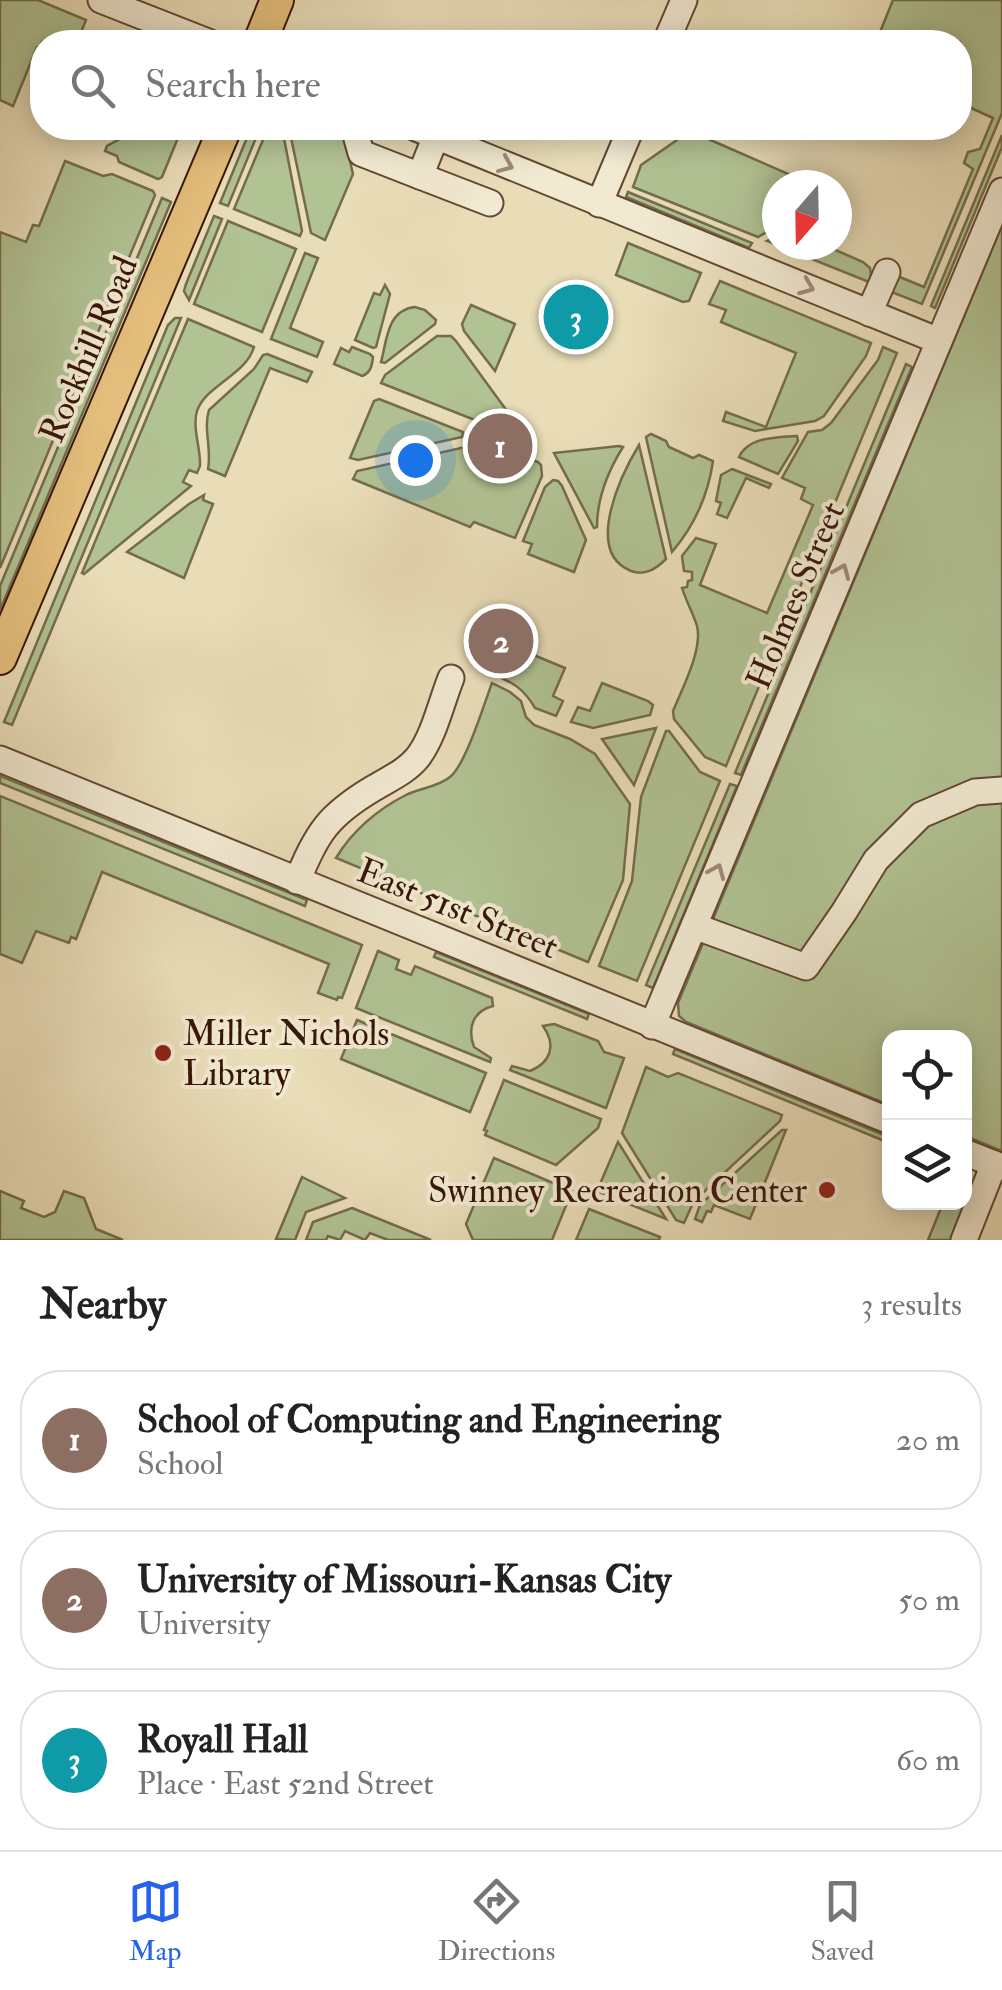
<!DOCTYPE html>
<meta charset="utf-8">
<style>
:root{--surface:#fff;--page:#f6f6f6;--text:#222;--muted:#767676;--line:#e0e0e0;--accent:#2563eb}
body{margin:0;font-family:"IM FELL Double Pica",serif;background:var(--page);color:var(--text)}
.controls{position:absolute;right:30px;bottom:30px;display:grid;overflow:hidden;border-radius:20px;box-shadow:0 5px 25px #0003}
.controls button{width:90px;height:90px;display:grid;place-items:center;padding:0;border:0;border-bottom:2px solid var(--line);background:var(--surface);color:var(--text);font:50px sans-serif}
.compass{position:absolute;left:762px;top:170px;width:90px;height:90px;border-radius:50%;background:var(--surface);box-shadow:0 5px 25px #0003;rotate:200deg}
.you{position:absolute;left:415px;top:460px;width:35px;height:35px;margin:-25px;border:8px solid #fff;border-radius:50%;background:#1a73e8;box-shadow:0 0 0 15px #1a73e833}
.badge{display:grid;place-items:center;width:65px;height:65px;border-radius:50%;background:var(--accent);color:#fff;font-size:32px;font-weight:700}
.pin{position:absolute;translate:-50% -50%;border:5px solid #fff;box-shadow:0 2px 10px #0006}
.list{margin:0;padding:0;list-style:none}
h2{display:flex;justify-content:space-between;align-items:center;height:130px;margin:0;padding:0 40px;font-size:42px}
h2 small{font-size:32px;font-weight:400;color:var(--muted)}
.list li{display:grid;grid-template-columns:65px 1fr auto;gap:30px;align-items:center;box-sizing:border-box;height:140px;margin:0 20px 20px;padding:0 20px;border:2px solid var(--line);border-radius:40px}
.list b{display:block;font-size:38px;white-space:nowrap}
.list p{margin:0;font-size:32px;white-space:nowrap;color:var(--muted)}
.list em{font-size:32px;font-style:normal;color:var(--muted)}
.icon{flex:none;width:55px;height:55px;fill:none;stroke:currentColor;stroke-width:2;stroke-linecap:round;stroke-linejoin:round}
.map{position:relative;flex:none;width:1002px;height:1240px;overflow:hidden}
.search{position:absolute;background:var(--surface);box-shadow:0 5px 25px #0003;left:30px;right:30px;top:30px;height:110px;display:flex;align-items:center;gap:25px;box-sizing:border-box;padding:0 35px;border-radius:40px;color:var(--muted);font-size:38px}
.sheet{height:610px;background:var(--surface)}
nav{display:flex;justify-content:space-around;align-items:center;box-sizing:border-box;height:140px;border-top:2px solid var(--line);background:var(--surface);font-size:28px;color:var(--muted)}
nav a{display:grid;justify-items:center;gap:5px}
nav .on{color:var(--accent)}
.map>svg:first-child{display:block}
</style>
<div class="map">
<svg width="1002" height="1240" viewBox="0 0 1002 1240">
<rect width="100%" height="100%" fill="#e9ddb8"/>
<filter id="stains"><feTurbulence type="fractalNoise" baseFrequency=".002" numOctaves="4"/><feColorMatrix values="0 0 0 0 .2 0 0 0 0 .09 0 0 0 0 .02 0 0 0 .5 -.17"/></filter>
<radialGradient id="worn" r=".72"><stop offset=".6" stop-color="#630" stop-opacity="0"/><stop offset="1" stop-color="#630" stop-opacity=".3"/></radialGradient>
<g fill="#b1c293" stroke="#746c4d" stroke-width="2.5">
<polygon points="0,0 38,0 86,20 77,42 42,42 42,49 37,47 13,106 0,100"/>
<polygon points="893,0 1002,0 1002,113 922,304 889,291 895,275 924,287 973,169 964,163 968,152 980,149 993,118 960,103 960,42 876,42"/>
<polygon points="140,128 182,128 162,177 158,179 119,162 117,156 105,151 107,146"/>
<polygon points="251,128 260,128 228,206 220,203"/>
<polygon points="268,128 282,128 302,231 300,236 234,209"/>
<polygon points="289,128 342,128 353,174 325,240 311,233"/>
<polygon points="690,131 802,180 801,185 777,185 777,226 758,237 633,187 641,165"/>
<polygon points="1002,135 1002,147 935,308 931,306"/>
<polygon points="65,161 103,176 112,174 153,191 155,195 0,568 0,232 26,242 33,225 39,226"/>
<polygon points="628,192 752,243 749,248 626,197"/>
<polygon points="162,198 171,202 0,610 0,586"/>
<polygon points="214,216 222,219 189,300 184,291 186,284"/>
<polygon points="228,221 296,249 262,332 194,304"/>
<polygon points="1002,225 1002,1151 965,1136 964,1038 890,1038 889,1105 686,1022 679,1016 678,1003"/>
<polygon points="777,236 777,245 824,245 863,262 870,268 871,274 869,282 767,241"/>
<polygon points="628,243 701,273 689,301 683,302 616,275"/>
<polygon points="305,253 318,258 290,328 323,342 317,357 271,339"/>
<polygon points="720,281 871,343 866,356 824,416 815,421 755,431 723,421 726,412 766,427 796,353 721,322 726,310 709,304"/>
<polygon points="385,285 390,294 376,347 373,348 355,340 374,293 380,295"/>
<polygon points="471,305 515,324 495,371 464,331 462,324"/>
<path d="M 415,307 L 425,310 L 436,320 L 435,324 L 385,363 L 381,362 C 387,340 387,310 415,307 Z"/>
<polygon points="175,318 181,318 12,725 4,722 168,325"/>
<path d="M 188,319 L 254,347 C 246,375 206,385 197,411 C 192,428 201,449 200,466 L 197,473 L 189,470 L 183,482 L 191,486 L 84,574 L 82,573 Z"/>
<polygon points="437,336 451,336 456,341 526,437 523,439 381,383 385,375"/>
<path d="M 352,347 L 370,354 L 373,357 C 372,365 371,373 362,376 L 334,364 L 341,348 L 349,352 Z"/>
<path d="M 883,347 L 897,353 L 726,766 L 705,757 L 674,719 L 673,711 C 682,689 703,649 697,626 C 693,613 686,601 682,588 L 687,587 L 688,581 L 692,580 L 692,572 L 684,571 L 682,556 L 696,538 L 716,544 L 700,585 L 767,613 L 813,505 L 801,499 L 805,488 L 782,478 L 808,432 L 822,430 L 831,423 L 878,360 Z"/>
<path d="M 267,354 L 312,372 L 307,382 L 270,368 L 225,476 L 208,469 C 212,449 203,429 209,410 L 254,369 L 263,355 Z"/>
<polygon points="906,364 912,367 741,775 735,773"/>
<polygon points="379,399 463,432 462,437 358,460 350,458 374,401"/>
<path d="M 651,434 L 666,441 L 669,447 L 693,458 L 699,455 L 713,461 C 708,496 695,525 672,552 L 646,437 Z"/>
<path d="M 797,436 L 798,441 L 778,474 L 739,457 C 748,437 777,437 797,436 Z"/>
<polygon points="488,442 538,462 541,465 542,476 515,538 474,522 470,527 353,479 357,471"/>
<path d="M 639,445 L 666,559 C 656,569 645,576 631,571 C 583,552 622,473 639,445 Z"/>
<path d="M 619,446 L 623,447 C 608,471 597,499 597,527 L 594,528 L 554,453 Z"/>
<polygon points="732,469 771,484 769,488 746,478 727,518 717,514 721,503 716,501 721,475"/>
<polygon points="553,480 558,481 562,486 586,540 574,572 528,554 532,544 523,541 545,487"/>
<polygon points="204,495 203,500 213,504 184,578 127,552 189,504"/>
<path d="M 494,623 L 524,631 C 515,653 501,662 477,664 Z"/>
<path d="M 524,651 L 565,668 L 553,696 L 563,701 L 556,716 L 535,708 C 524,689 513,682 492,674 L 493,672 L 506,668 Z"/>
<path d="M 492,683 L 510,692 L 521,701 L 526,717 L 534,725 L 570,739 L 595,754 L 630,804 L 623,880 L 588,962 L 336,858 C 352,831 378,809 406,795 C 420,788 438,787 450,777 C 466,764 484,704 492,683 Z"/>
<polygon points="602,683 648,701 653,705 650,715 593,728 571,722 578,707 590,711"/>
<polygon points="656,728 634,785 602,739"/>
<polygon points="666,731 669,731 700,772 720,781 637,981 599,966 632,881 641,797"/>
<polygon points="0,776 307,900 305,906 0,783"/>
<polygon points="730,784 737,786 653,988 646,985"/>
<polygon points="0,796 362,945 342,998 338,997 337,1000 318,993 329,964 102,872 76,939 71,937 69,943 36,931 22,963 0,954"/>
<path d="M 378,951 L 399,960 L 396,969 L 411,975 L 415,966 L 492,998 L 493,1006 C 473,1011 467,1028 474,1047 L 491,1058 L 490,1062 L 356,1008 Z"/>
<polygon points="436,952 589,1014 587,1019 434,957"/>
<polygon points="357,1020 486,1073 470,1112 341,1059"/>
<path d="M 554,1024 L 598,1041 L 604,1052 L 624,1058 L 606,1108 L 510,1070 L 512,1066 L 530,1071 C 552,1062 556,1044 543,1026 Z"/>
<polygon points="675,1049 889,1137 889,1143 673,1054"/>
<polygon points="646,1067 668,1077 678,1073 782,1115 780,1121 694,1201 684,1223 676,1220 622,1133"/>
<polygon points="504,1080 601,1119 598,1128 556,1165 485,1135 487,1131 484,1130"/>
<polygon points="782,1130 786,1130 750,1219 714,1205 711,1212 707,1211 702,1222 695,1219 700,1205"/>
<polygon points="618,1142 666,1219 597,1191"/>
<polygon points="494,1158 572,1191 552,1240 473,1240 466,1224"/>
<polygon points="302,1177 345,1198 306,1212 295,1240 276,1239"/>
<polygon points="965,1189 972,1192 952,1240 928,1240 943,1203 964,1202"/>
<polygon points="0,1191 24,1201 21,1208 44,1217 55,1212 64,1191 84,1198 96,1229 123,1240 0,1240"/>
<polygon points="352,1208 431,1240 388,1240 370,1233 365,1240 345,1231 340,1240 328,1236 326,1240 306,1240 313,1222"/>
<polygon points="589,1209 660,1237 659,1240 576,1240"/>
</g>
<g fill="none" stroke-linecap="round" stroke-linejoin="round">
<defs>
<g id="minor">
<polyline points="101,0 208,42"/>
<polyline points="666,42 684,0"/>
<polyline points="354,128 361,153 420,176 436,136"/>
<polyline points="416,128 939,341"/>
<polyline points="420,176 490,203"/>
<polyline points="599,204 631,128"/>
<polyline points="869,313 887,272"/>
<polyline points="0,759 890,1121"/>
<path d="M 297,881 C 318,832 327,816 374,788 C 389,779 407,771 418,757 C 434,736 441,703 451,678"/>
<polyline points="694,926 806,967 844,912 876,860 921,815 975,792 1002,790"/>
<polyline points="652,1026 1002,191"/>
<polyline points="964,1152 1002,1167"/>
<polyline points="964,1240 994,1164"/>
</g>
<g id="major">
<polyline points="260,42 277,0"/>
<polyline points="0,658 225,128"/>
</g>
</defs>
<use href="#minor" stroke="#644833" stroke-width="29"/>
<use href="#major" stroke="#381607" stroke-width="36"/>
<use href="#minor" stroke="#f1e9d1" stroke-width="25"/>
<use href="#major" stroke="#e4be7c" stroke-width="32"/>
</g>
<defs><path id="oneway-chevron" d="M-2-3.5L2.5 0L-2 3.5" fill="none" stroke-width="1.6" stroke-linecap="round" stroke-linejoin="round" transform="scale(2.5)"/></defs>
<g stroke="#9e8a76">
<use href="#oneway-chevron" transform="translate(506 165) rotate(23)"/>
<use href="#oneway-chevron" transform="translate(807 287) rotate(22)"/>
<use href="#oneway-chevron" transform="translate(842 571) rotate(-67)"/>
<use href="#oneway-chevron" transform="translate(717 871) rotate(-67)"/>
</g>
<g fill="#8f2418" stroke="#f1e9d1" stroke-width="4">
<circle cx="163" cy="1053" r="10"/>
<circle cx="827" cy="1190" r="10"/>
</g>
<g text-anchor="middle" stroke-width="8" stroke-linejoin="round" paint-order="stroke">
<g font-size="35" fill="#381607" stroke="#f1e9d1">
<text transform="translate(88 349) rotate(-67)" y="12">Rockhill Road</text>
<text transform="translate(795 595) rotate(-67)" y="12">Holmes Street</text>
<text transform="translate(458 908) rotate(22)" y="12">East 51st Street</text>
</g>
<g font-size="35" fill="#381607" stroke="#f1e9d1" text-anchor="start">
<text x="183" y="1045">Miller Nichols<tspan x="183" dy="40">Library</tspan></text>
<text x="807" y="1202" text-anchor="end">Swinney Recreation Center</text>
</g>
</g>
<rect width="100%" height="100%" filter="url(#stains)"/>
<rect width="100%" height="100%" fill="url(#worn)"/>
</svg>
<div class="controls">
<button><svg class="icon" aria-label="locate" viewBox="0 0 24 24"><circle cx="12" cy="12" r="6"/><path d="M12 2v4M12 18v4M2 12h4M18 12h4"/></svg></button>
<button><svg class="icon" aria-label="layers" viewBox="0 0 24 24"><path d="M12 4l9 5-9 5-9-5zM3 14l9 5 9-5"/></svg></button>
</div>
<svg class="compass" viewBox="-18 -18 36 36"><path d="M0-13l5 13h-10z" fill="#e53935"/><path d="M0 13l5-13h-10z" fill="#767676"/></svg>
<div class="you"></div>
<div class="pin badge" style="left:500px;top:446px;background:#8d6e63">1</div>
<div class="pin badge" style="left:501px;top:641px;background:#8d6e63">2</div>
<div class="pin badge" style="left:576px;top:317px;background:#0f9aa8">3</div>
<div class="search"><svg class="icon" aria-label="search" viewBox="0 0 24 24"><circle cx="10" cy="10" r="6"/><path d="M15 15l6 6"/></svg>Search here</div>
</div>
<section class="sheet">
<h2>Nearby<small>3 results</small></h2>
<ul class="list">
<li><span class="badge" style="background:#8d6e63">1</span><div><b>School of Computing and Engineering</b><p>School</p></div><em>20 m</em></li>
<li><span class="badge" style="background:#8d6e63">2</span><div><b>University of Missouri-Kansas City</b><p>University</p></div><em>50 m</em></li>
<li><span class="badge" style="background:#0f9aa8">3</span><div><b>Royall Hall</b><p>Place · East 52nd Street</p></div><em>60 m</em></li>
</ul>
</section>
<nav>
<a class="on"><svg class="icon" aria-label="map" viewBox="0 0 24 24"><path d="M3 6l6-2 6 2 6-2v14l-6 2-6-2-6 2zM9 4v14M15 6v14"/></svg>Map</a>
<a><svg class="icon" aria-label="directions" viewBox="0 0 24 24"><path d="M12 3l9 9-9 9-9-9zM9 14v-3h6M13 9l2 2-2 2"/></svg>Directions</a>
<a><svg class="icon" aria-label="saved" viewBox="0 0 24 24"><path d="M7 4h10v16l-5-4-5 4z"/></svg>Saved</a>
</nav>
